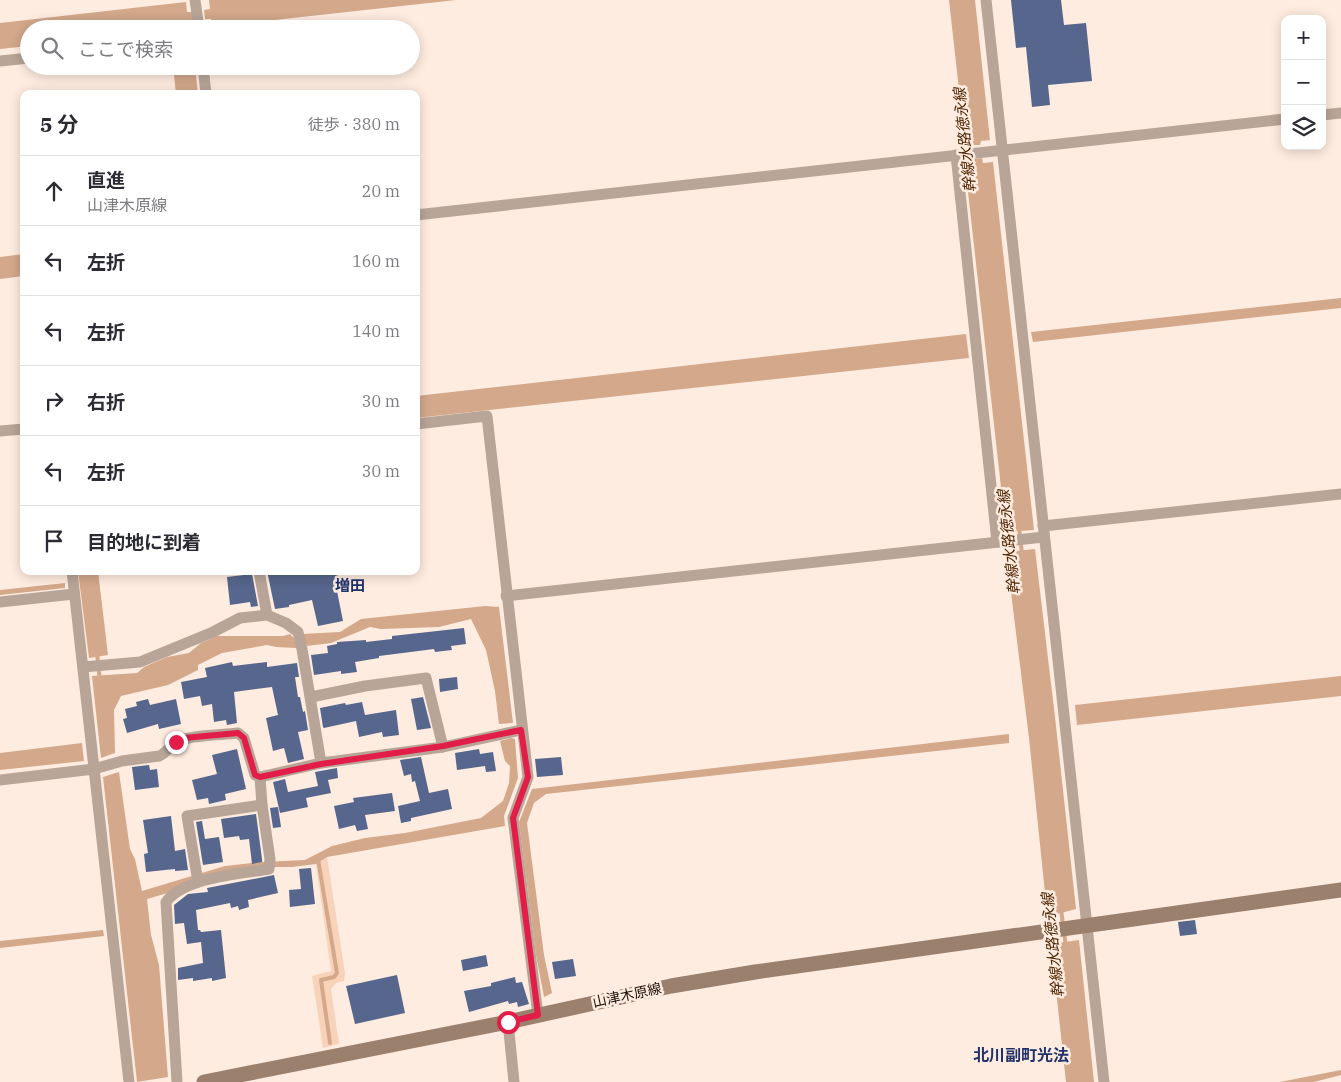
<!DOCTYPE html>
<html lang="ja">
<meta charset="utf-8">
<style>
:root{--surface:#fff;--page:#f2f2f3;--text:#2b2b33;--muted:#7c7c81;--line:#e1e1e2}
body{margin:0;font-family:"IBM Plex Serif","Noto Sans JP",serif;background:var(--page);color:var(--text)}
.controls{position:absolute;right:15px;top:15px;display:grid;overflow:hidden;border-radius:10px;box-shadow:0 2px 12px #0003}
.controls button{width:45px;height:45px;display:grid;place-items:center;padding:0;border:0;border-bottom:1px solid var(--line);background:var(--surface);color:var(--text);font:25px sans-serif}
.stop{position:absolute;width:15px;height:15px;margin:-11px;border:4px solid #e11d48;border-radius:50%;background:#fff}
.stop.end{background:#e11d48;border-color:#fff;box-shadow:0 1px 5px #0008}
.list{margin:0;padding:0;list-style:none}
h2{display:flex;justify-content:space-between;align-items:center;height:65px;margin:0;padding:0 20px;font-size:21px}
h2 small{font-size:16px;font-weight:400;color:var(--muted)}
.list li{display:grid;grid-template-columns:32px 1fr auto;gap:15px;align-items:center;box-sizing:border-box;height:70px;padding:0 20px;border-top:1px solid var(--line)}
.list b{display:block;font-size:19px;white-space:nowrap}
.list p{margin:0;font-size:16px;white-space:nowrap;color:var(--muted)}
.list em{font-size:16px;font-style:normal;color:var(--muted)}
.icon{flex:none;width:28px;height:28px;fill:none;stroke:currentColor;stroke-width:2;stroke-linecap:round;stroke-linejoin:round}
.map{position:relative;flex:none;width:1341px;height:1082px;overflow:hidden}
.search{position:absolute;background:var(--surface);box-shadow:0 2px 12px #0003;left:20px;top:20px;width:400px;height:55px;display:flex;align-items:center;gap:12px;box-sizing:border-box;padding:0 18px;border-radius:28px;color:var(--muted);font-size:19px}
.panel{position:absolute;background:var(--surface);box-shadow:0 2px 12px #0003;left:20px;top:90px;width:400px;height:485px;border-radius:10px}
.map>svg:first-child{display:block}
</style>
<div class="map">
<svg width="1341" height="1082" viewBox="0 0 1341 1082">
<rect width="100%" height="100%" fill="#ffece0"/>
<polygon fill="#f8d3ba" points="327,857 345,973 344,981 336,983 331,989 339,1044 323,1048 312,976 331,971 316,864"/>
<g fill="#d3a88b">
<polygon points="209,0 456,0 212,27 211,19 205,19 204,10 210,9"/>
<polygon points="949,0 975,0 990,140 981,141 980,145 974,145 973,142 965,143"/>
<polygon points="186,2 187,12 192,12 193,20 188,21 188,29 29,29 29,46 0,49 0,23"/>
<polygon points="173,66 195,66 198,94 176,94"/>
<polygon points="982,158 983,163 993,162 1034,530 1006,532 965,165 974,164 974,159"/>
<polygon points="24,254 24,276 0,279 0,257"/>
<polygon points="1341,298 1341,308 1033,342 1031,332"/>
<polygon points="966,334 969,358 416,418 416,396"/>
<polygon points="1035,549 1055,717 1076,909 1057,914 1056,911 1047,912 1029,738 1006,552"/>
<polygon points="78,571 98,571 108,655 89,658"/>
<polygon points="65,583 65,588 0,595 0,590"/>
<polygon points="485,606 499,607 513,723 499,724 495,691 486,650 471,619 439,627 381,629 370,627 331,643 307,646 302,634 340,632 361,619"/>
<polygon points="290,634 296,640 296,648 276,647 267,645 222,653 198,665 198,670 168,685 121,696 114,710 115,753 101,758 92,676 137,673 144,667 167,657 189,653 201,643 217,636 283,636"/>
<polygon points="1341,676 1341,696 1077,725 1075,705"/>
<polygon points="1009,734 1009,743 546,794 534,803 527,823 544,955 552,993 544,997 536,955 519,822 532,789"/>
<polygon points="511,738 515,739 518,778 504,816 505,826 327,857 316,864 292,867 257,867 147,899 151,935 159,965 168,1077 137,1082 103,777 119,772 130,849 135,859 142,891 225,866 261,862 305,860 332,846 365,838 405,833 481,818 503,801 509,783 510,766 505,761 500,741"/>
<polygon points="82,743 84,761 0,770 0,753"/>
<polygon points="103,930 104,936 0,948 0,941"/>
<polygon points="1079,940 1094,1082 1066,1082 1051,944"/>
<polygon points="1341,1070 1341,1075 1314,1082 1280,1082"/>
</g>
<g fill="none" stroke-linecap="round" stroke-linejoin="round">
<g stroke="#d3a88b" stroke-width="4">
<polyline points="1019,527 1022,554"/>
<polyline points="97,653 100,681"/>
<polyline points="318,859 337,973 334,977 321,980 330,1043"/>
<polyline points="1061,909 1063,925"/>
<polyline points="1064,932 1066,947"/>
</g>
</g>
<g fill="#56668c">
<polygon points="1011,0 1061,0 1064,25 1086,23 1092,81 1048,85 1050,105 1032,107 1026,47 1016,48"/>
<polygon points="267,571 337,571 341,590 337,591 343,621 318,626 312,600 289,605 289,607 275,609"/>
<polygon points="252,574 258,606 251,607 250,602 230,605 227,577"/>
<polygon points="464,628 466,644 451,646 452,650 435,652 434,649 379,656 379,658 355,662 357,672 341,674 341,671 314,675 311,655 328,653 327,646 337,644 337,642 366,640 366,642 392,639 392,636"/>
<polygon points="232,662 233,666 267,662 267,667 297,663 299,677 295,677 298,697 300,697 303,712 305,711 308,730 298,732 304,759 288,763 284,748 273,751 266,718 278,715 272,687 234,692 237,723 227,725 226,720 214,722 212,704 202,706 200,696 184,699 181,682 207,677 205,668"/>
<polygon points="457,677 458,689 440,692 439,679"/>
<polygon points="423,697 431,728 417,730 411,699"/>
<polygon points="148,699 150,705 176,699 181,724 159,729 158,724 127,733 123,719 127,718 125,709 137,706 136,702"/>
<polygon points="362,702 365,715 396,710 399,735 383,737 382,732 359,737 356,721 324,728 323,727 320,708 345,703 346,705"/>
<polygon points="237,749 246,789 225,794 226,800 209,804 208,798 197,800 192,780 217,774 212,755"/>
<polygon points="479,749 480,754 493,752 496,771 486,772 485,766 457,770 455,753"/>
<polygon points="421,757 429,793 448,789 452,809 411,818 411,821 401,823 398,806 420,801 415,781 412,782 411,774 404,776 400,760"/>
<polygon points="561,757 563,775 537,777 535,759"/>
<polygon points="149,765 150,770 157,769 159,787 135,790 132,767"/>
<polygon points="337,768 338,778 328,780 331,793 306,798 308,807 280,813 273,782 285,779 288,792 318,786 315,772"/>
<polygon points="392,793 395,811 365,815 368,829 357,831 355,825 339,829 334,806 354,802 353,798"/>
<polygon points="278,807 281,827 273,828 270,808"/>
<polygon points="256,814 262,859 262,862 252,864 249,839 240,840 239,836 224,838 221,819"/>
<polygon points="171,816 175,851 185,849 188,870 175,871 175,869 146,872 144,854 148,853 143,820"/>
<polygon points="202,821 205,839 219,837 223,862 203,865 196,822"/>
<polygon points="311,868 315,904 290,907 289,890 301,889 299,869"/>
<polygon points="274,875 278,893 248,900 249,907 239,910 238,906 231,908 230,903 196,910 198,930 200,930 201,932 221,930 226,978 212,981 212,978 193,981 193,978 178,980 178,968 203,963 201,942 187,944 184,923 175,924 174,905 188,894 208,892 207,888"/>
<polygon points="1195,920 1197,934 1180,936 1178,922"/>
<polygon points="486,955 488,966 463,971 461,960"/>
<polygon points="573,959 576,976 555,979 552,962"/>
<polygon points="397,975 405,1013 355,1024 346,986"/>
<polygon points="515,977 516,983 522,982 529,1004 518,1007 517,1002 509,1004 508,1001 469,1012 464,991 491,986 491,983"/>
</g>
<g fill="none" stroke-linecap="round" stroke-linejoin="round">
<g stroke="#b8a598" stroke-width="11">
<polyline points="195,0 199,29"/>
<polyline points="986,0 1104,1082"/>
<polyline points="0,61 29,58"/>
<polyline points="203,66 206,94"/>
<polyline points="1322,115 1341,113"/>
<polyline points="956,155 997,542"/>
<polyline points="416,215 1285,119"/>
<polyline points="416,424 487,416 528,777 513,818 538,1015"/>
<polyline points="0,431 24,429"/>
<polyline points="1043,526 1341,494"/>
<polyline points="72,571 129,1082"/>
<polyline points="259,571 267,615"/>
<polyline points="506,596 1044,537"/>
<polyline points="0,602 74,594"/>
<polyline points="83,667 140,662 213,632 240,618 267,615 286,623 298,632 302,649 321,763 260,777"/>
<polyline points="311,697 365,686 426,678 443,747"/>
<polyline points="321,763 443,747 521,730"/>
<path d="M 0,780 L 94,769 L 122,761 L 159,756 C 167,753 170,745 178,741 C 190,735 223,735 238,733 L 244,738 L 255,775 L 260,777 L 262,805 L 270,859 L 269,869 C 240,874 185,877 166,902 L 177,1082"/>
<polyline points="198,882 187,816 262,805"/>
<polyline points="508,1022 514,1082"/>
</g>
<polyline stroke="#9c806e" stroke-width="15" points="204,1082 508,1022 671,986 755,972 1341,890"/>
</g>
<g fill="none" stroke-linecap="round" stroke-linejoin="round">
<polyline stroke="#e11d48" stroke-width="6" points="176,742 184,738 238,733 244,738 255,775 260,777 321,764 443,746 521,730 528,777 513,818 538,1015 508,1022"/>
</g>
<g text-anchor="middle" stroke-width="5" stroke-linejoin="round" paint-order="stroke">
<g font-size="14" fill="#190f08" stroke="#ffece0">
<text transform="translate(627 995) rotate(-12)" y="5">山津木原線</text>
</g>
<g font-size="15" font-style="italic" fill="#4d2502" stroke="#ffece0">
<text transform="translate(965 140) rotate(-96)" y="5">幹線水路徳永線</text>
<text transform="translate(1009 542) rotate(-96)" y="5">幹線水路徳永線</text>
<text transform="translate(1053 945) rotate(-96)" y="5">幹線水路徳永線</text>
</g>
<g font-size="15" font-weight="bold" fill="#1f3269" stroke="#ffece0">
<text x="350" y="591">増田</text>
</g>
<g font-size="16" font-weight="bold" fill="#1f3269" stroke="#ffece0">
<text x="1021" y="1061">北川副町光法</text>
</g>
</g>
</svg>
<div class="controls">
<button>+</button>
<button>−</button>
<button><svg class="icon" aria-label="layers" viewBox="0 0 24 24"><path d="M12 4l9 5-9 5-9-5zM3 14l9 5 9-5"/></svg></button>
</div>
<div class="stop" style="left:508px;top:1022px"></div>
<div class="stop end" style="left:176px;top:742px"></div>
<div class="search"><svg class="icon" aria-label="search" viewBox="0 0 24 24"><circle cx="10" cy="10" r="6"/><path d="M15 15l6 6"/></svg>ここで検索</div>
<section class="panel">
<h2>5 分<small>徒歩 · 380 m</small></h2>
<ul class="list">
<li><svg class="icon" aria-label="ahead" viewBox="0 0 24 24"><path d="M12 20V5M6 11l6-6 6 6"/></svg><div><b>直進</b><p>山津木原線</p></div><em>20 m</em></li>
<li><svg class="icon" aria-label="left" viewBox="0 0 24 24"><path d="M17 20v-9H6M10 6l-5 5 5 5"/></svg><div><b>左折</b></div><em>160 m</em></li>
<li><svg class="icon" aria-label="left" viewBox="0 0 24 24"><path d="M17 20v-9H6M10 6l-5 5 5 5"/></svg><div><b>左折</b></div><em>140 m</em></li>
<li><svg class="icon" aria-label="right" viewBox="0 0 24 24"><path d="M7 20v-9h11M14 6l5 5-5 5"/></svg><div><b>右折</b></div><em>30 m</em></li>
<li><svg class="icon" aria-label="left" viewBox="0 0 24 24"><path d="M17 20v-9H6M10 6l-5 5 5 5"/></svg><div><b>左折</b></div><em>30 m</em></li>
<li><svg class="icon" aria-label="arrive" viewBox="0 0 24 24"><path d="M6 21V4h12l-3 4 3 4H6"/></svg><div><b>目的地に到着</b></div></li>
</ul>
</section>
</div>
